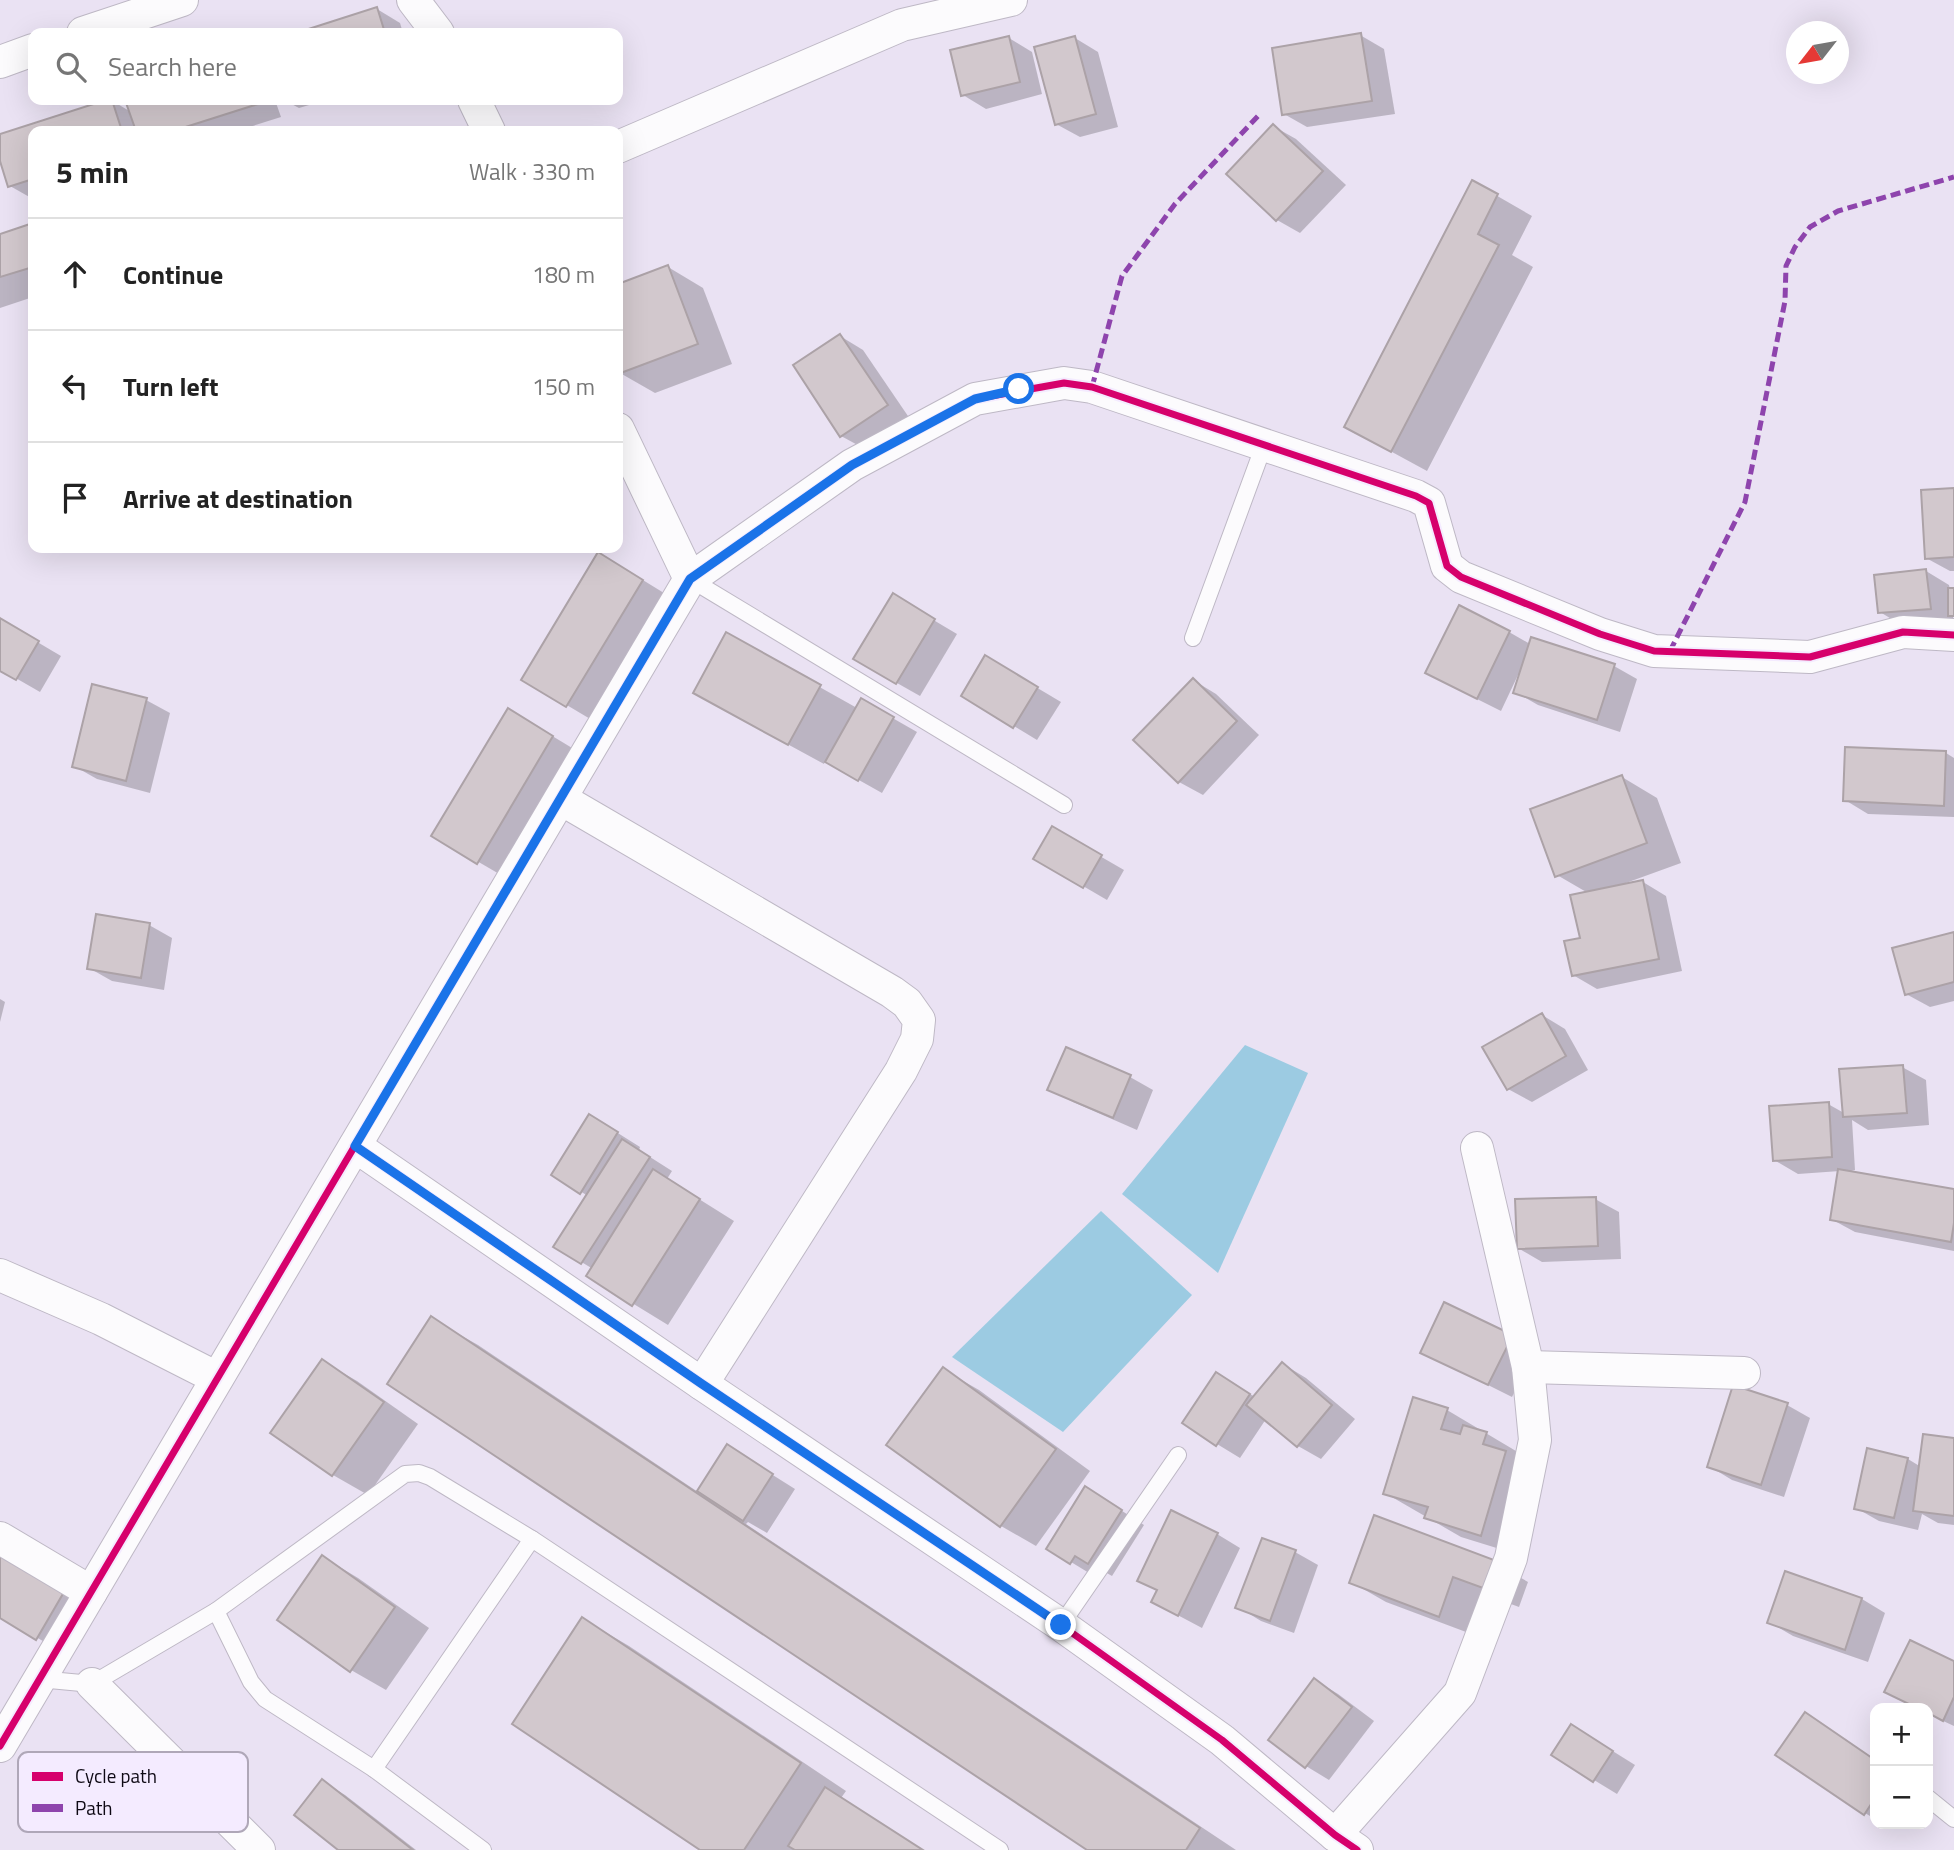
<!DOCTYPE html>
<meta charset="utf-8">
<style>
:root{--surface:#fff;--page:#f2f2f2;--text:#222;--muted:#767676;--line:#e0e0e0}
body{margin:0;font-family:"Titillium Web",sans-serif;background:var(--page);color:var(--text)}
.controls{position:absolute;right:21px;bottom:21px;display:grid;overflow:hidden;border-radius:14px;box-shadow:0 7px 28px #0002}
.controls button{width:63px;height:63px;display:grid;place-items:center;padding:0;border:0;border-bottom:2px solid var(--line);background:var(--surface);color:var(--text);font:35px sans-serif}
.compass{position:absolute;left:1786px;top:21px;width:63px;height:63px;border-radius:50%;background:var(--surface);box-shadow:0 7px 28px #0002;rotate:239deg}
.stop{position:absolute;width:21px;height:21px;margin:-16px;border:5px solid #1a73e8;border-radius:50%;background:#fff}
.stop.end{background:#1a73e8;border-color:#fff;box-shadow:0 2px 7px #0008}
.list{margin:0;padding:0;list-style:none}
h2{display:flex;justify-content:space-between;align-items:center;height:91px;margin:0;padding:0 28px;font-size:30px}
h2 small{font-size:23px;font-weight:400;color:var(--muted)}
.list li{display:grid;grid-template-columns:46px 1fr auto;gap:21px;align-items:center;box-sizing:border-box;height:112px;padding:0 28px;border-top:2px solid var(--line)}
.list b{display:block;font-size:26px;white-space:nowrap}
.list em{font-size:23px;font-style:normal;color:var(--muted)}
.icon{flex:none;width:38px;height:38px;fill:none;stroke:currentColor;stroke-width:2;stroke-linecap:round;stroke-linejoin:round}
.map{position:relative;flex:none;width:1954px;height:1850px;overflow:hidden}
.search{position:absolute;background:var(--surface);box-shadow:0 7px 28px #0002;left:28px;top:28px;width:595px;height:77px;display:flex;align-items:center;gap:18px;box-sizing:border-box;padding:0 24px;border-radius:14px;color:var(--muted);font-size:26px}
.panel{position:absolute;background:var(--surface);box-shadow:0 7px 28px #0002;left:28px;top:126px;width:595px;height:427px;border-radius:14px}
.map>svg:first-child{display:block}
</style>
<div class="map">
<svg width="1954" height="1850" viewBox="0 0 1954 1850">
<rect width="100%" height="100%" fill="#eae2f3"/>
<g fill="#9ccbe2">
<polygon points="1245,1045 1308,1073 1218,1273 1122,1194"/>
<polygon points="1101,1211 1192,1295 1063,1432 952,1357"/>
</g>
<g fill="#0003">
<polygon points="377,9 400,23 403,33 302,33"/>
<polygon points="1360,35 1384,49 1395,114 1307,127 1284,114"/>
<polygon points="1009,38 1032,52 1042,94 986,109 963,95"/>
<polygon points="1075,38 1098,52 1118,127 1080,137 1056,124"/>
<polygon points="111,100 131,112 127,100 275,100 281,117 237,131 33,131 33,199 10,186 0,155 0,136"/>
<polygon points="284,100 326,100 299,108"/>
<polygon points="1273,126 1296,139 1346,185 1300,233 1277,220 1228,174"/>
<polygon points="1473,182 1532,216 1512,255 1533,267 1427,471 1381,446"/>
<polygon points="33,225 33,297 0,308 0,236"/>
<polygon points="668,267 703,288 732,364 655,393 620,373 618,368 618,286"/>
<polygon points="840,336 863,350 910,419 865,449 841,436"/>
<polygon points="1954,490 1954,571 1950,571 1926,558"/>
<polygon points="1926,571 1949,585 1950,590 1954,590 1953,621 1903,626 1880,612"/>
<polygon points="633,574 677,601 602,726 523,679"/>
<polygon points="893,596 957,634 920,696 897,683"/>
<polygon points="0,620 61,656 40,692 0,669"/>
<polygon points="1509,632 1530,644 1614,666 1637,679 1620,732 1538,705 1515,692 1520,676 1518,675 1501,711 1451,686"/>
<polygon points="727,635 857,708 861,700 917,732 882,793 825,761 824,764 730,713"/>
<polygon points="1009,671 1061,702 1037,740 963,695"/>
<polygon points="1193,680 1216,694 1259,735 1203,795 1179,782 1136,740"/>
<polygon points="146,700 170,713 150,793 97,779 74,766"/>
<polygon points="544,731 587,757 513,882 434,836"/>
<polygon points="1946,753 1954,758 1954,817 1868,814 1845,800"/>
<polygon points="1622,777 1657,798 1681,863 1623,884 1623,886 1643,882 1666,896 1682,971 1597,989 1573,975 1582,940 1588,893 1557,875"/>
<polygon points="1053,829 1124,870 1107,900 1035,858"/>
<polygon points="149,925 172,938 164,990 112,981 89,968"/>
<polygon points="1954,934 1954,1001 1930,1007 1906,994"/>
<polygon points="0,999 5,1002 0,1022"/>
<polygon points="1542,1015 1565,1029 1588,1070 1532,1102 1508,1089"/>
<polygon points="1902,1067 1926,1080 1929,1125 1868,1130 1852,1120 1855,1170 1847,1172 1954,1191 1954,1251 1855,1232 1831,1219 1840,1171 1798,1174 1774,1160 1828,1104 1844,1113"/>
<polygon points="1130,1077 1153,1090 1137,1130 1073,1102 1050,1089"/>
<polygon points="613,1130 640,1147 639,1150 672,1171 667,1179 734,1221 668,1325 588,1276 593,1269 555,1246 588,1196 554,1175"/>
<polygon points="1595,1199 1619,1212 1621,1259 1542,1262 1518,1248"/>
<polygon points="1445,1304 1535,1350 1512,1397 1422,1352"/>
<polygon points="432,1319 478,1345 698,1492 727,1446 795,1489 767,1533 748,1522 746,1524 1236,1850 1090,1850"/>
<polygon points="322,1361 357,1381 418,1424 368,1495 333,1475 272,1433"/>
<polygon points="1283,1364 1306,1378 1355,1419 1321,1459 1298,1446 1266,1419 1240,1458 1217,1444 1240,1388 1255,1397"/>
<polygon points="944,1370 979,1390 1090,1471 1036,1546 1001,1526"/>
<polygon points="1787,1405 1810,1418 1784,1497 1732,1480 1709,1466"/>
<polygon points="1447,1410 1521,1454 1516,1554 1461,1537 1385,1493"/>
<polygon points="1954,1440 1954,1525 1938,1523 1922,1514 1918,1530 1879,1521 1856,1508 1908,1459 1921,1467"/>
<polygon points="1108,1502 1144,1525 1112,1576 1098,1568 1094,1576 1071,1562"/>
<polygon points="1217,1534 1240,1548 1202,1628 1153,1602 1158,1591 1139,1580"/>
<polygon points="1295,1552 1318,1565 1294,1633 1261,1621 1238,1607"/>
<polygon points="0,1554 86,1607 60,1651 0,1616"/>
<polygon points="323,1557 358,1578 429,1628 386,1690 351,1670"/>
<polygon points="1493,1562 1528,1582 1519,1607 1489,1596 1474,1635 1386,1602 1351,1582"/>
<polygon points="1862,1599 1885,1613 1868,1662 1793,1636 1769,1622"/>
<polygon points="583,1619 629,1646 846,1791 841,1798 923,1850 703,1850"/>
<polygon points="1954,1663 1954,1726 1928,1714 1928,1708 1917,1708 1887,1691"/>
<polygon points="1315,1680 1338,1694 1374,1721 1329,1780 1306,1766"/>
<polygon points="1805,1714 1875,1760 1875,1819 1865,1813"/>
<polygon points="1595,1740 1635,1765 1617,1794 1594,1780"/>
<polygon points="322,1781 345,1795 416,1850 341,1850"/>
</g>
<g fill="#d2c8cd" stroke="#aca2a7" stroke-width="2">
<polygon points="377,7 385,33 296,33"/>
<polygon points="1361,33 1372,101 1282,115 1272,48"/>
<polygon points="1009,36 1020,82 961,96 950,50"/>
<polygon points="1075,36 1096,114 1055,125 1034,47"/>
<polygon points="106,100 112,100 122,131 33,131 33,179 8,187 0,161 0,134"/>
<polygon points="125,100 257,100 258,104 173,131 136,131"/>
<polygon points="1273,124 1323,171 1276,221 1226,174"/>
<polygon points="1472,180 1498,194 1478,234 1499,245 1391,452 1344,427"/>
<polygon points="33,223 33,267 0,277 0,234"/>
<polygon points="668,265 698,344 618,374 618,284"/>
<polygon points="840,334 888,405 840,437 793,365"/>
<polygon points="1954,488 1954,557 1925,559 1921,490"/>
<polygon points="598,552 643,580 566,707 521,680"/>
<polygon points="1926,569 1931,609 1878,613 1874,575"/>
<rect x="1948" y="588" width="6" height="28"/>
<polygon points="893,593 935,619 896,684 853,659"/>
<polygon points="1459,605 1510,631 1477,699 1425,673"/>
<polygon points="0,618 39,641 16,680 0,671"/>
<polygon points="726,632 821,685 788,745 693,693"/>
<polygon points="1531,637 1615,664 1597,720 1513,693"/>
<polygon points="985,655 1038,687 1013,728 961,696"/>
<polygon points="1193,678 1237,721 1178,783 1133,740"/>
<polygon points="92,684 147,698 126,781 72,767"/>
<polygon points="861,698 894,717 858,781 825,762"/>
<polygon points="508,708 553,736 477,864 431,836"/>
<polygon points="1845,747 1946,751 1944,806 1843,801"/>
<polygon points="1622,775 1647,843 1555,877 1530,809"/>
<polygon points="1052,826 1102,855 1083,888 1033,859"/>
<polygon points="1643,880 1659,959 1572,976 1564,941 1580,938 1570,895"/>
<polygon points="96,914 150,923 141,978 87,969"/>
<polygon points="1954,932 1954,982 1905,995 1892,948"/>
<polygon points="1542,1013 1566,1056 1507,1090 1482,1047"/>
<polygon points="1066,1047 1131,1075 1113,1118 1047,1090"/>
<polygon points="1903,1065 1907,1113 1843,1117 1839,1069"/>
<polygon points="1829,1102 1832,1157 1773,1161 1769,1106"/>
<polygon points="589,1114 618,1132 580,1194 551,1175"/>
<polygon points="622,1139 650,1157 581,1264 553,1247"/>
<polygon points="653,1169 700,1199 632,1306 586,1276"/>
<polygon points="1838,1169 1954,1189 1954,1223 1951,1242 1830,1220"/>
<polygon points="1596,1197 1598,1246 1517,1249 1515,1199"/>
<polygon points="1444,1302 1513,1335 1488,1385 1420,1353"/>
<polygon points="431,1316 1200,1828 1186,1850 1087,1850 387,1384"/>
<polygon points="322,1359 384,1402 332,1476 270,1433"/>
<polygon points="1282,1362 1332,1405 1297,1447 1246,1405"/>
<polygon points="943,1367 1056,1449 1000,1527 886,1445"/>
<polygon points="1216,1372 1250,1394 1216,1446 1182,1423"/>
<polygon points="1733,1385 1788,1403 1761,1485 1707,1467"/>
<polygon points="1413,1397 1448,1408 1441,1429 1460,1434 1463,1425 1487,1432 1483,1444 1506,1451 1481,1536 1424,1518 1428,1507 1383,1494"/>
<polygon points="1923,1434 1954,1438 1954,1516 1913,1511"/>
<polygon points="727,1444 773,1474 743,1521 697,1491"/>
<polygon points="1867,1448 1908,1458 1894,1518 1854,1509"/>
<polygon points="1085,1486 1122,1510 1088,1564 1075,1556 1070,1564 1046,1549"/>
<polygon points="1171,1510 1218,1533 1178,1616 1151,1602 1157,1590 1137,1581"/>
<polygon points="1374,1515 1494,1560 1483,1588 1453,1577 1439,1617 1349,1583"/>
<polygon points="1262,1538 1296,1550 1270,1621 1235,1608"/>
<polygon points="0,1553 64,1592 36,1640 0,1618"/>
<polygon points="322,1555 395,1607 350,1672 277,1620"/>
<polygon points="1785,1571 1862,1598 1845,1650 1767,1623"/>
<polygon points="582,1617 801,1763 744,1850 700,1850 512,1724"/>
<polygon points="1910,1640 1954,1661 1954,1697 1943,1721 1928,1713 1928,1708 1917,1708 1884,1692"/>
<polygon points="1314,1678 1352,1707 1305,1768 1268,1740"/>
<polygon points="1805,1712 1875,1760 1875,1798 1864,1815 1775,1755"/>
<polygon points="1571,1724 1613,1751 1593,1782 1551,1755"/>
<polygon points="322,1779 413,1850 338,1850 294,1815"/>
<polygon points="825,1787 923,1850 795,1850 788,1846"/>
</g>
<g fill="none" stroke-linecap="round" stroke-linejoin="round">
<defs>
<g id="lane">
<polyline points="690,579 1064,805"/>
<polyline points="1193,638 1264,445"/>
<polyline points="216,1611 251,1682 265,1699 374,1769 483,1850"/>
<polyline points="1061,1625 1178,1455"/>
<polyline points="39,1679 92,1684 216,1611 405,1474 419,1473 430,1477 532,1539 1000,1850"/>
<polyline points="374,1769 532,1539"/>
<polyline points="1928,1798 1954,1819"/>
</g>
<g id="street">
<polyline points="413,0 438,33"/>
<polyline points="83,33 182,0"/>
<polyline points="0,62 33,50"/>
<polyline points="474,100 489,131"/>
<polyline points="618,147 902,25 1011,0"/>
<polyline points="618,429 690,579"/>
<polyline points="561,799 892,992 907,1003 919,1020 917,1039 901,1071 702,1384"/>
<polyline points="355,1146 702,1384 1061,1625 1222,1740 1335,1835 1357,1850"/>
<polyline points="0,1275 101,1319 217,1378"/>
<polyline points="1528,1367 1744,1373"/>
<polyline points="0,1538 91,1592"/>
<polyline points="92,1684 259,1850"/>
<polyline points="0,1746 690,579 852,465 975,399 1064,383 1092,387 1416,496 1429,503 1447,566 1461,577 1600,634 1654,651 1810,657 1903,632 1954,635"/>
<polyline points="1335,1835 1460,1693 1511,1558 1535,1440 1528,1367 1477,1148"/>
</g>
</defs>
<use href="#lane" stroke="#beb8c5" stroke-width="18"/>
<use href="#street" stroke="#beb8c5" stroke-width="34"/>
<use href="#lane" stroke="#fcfbfd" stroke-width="16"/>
<use href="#street" stroke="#fcfbfd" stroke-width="32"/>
<g stroke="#8e44ad" stroke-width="5" stroke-dasharray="10 5" stroke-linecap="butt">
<polyline points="1092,387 1122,276 1175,204 1259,115"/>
<polyline points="1670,651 1745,502 1785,301 1786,266 1795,247 1810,227 1838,211 1954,177"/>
</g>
<defs>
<g id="cycleway">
<polyline points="355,1146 702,1384 1061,1625 1222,1740 1335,1835 1357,1850"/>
<polyline points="0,1746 690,579 852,465 975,399 1064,383 1092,387 1416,496 1429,503 1447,566 1461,577 1600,634 1654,651 1810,657 1903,632 1954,635"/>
</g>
</defs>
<use href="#cycleway" stroke="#f4ebff" stroke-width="11"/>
<use href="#cycleway" stroke="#d6006c" stroke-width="7"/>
</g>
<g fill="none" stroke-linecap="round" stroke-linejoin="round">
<polyline stroke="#1a73e8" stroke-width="9" points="1019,389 975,399 852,465 690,579 355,1146 702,1384 1061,1625"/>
</g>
<rect x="18" y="1752" width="230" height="80" rx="10" fill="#f4ebff" stroke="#afa7b8" stroke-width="2"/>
<rect x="32" y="1772" width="31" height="9" fill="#d6006c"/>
<rect x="32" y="1804" width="31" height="8" fill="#8e44ad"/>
<g font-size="19" fill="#0e0914">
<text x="75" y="1783">Cycle path</text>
<text x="75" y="1815">Path</text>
</g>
</svg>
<div class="controls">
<button>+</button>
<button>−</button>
</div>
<svg class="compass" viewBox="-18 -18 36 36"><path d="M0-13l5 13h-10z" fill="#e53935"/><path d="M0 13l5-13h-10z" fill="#767676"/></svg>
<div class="stop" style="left:1019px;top:389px"></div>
<div class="stop end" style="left:1061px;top:1625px"></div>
<div class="search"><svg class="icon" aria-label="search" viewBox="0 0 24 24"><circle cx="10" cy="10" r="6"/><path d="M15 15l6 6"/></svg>Search here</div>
<section class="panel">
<h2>5 min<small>Walk · 330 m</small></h2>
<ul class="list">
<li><svg class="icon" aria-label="ahead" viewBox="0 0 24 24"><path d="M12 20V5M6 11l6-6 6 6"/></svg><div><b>Continue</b></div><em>180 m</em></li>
<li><svg class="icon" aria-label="left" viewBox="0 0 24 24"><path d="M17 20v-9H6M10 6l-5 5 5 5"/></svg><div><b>Turn left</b></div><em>150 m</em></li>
<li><svg class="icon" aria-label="arrive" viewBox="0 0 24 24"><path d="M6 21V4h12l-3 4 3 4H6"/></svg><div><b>Arrive at destination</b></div></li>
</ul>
</section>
</div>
